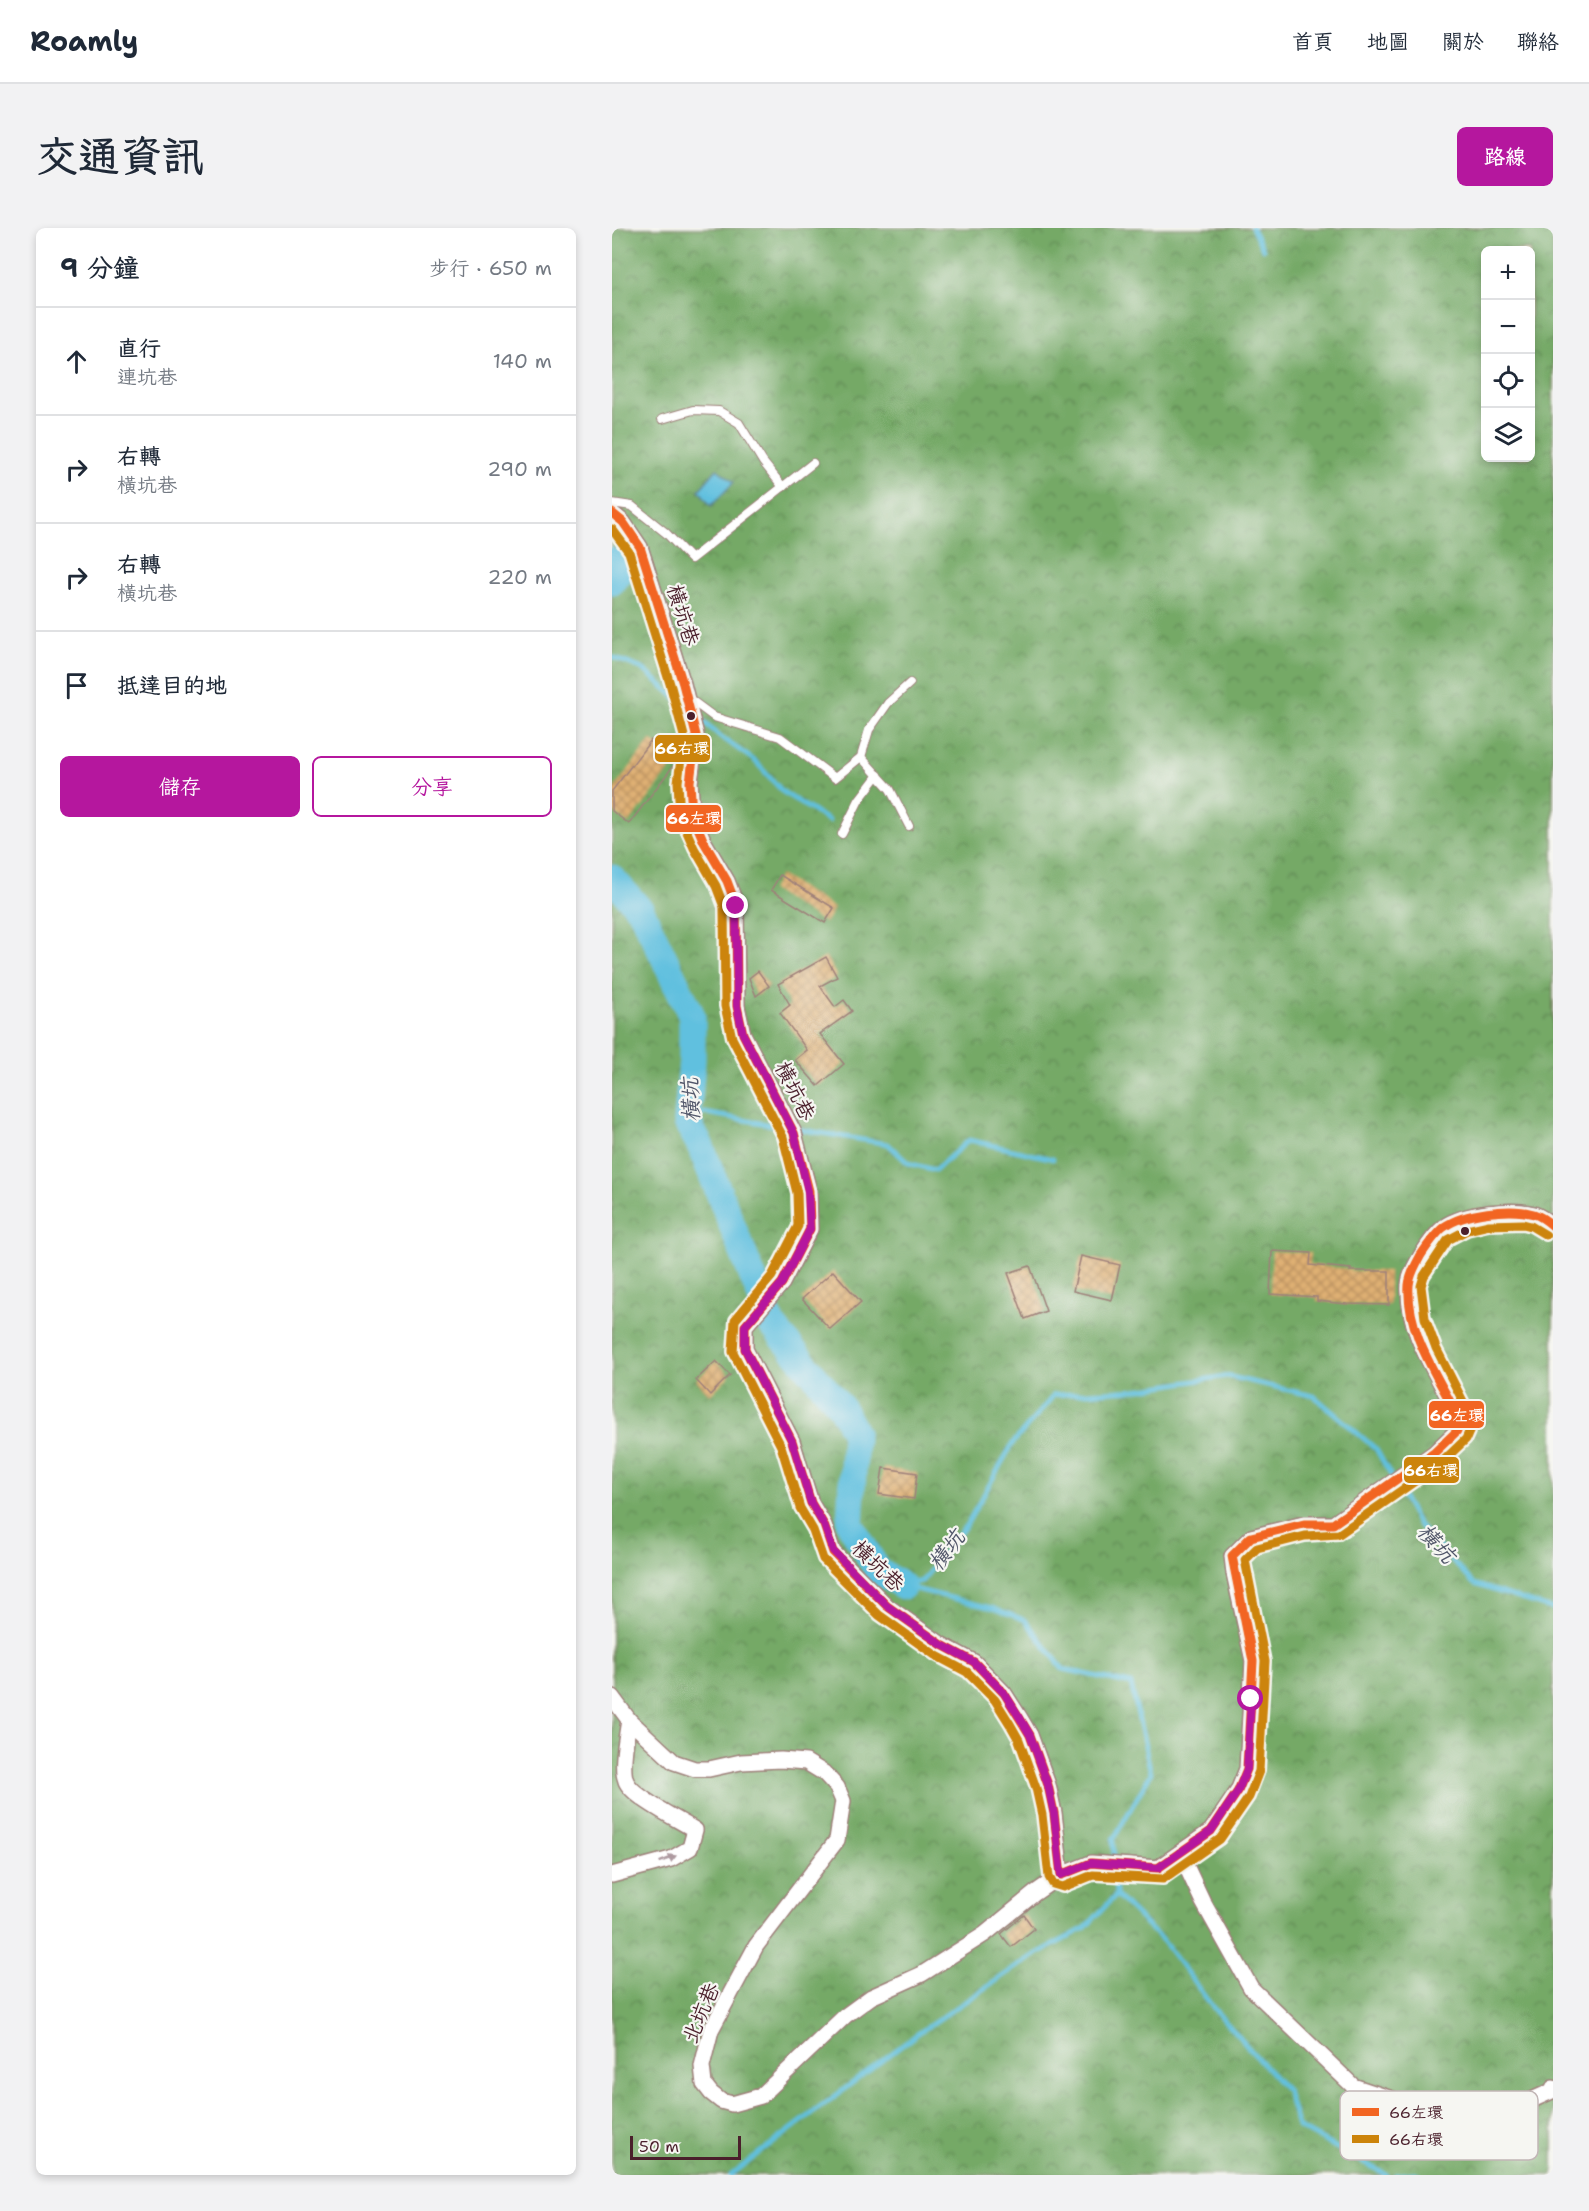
<!DOCTYPE html>
<html lang="zh-TW">
<meta charset="utf-8">
<style>
:root{--surface:#fff;--page:#f2f2f3;--text:#1f2937;--muted:#747a83;--line:#e0e1e3;--accent:#b5179e}
body{margin:0;font-family:"Shantell Sans","LXGW WenKai TC",sans-serif;background:var(--page);color:var(--text)}
.controls{position:absolute;right:18px;top:18px;display:grid;overflow:hidden;border-radius:9px;box-shadow:0 3px 9px #0003}
.controls button{width:54px;height:54px;display:grid;place-items:center;padding:0;border:0;border-bottom:2px solid var(--line);background:var(--surface);color:var(--text);font:30px sans-serif}
.scale{position:absolute;left:18px;bottom:15px;width:111px;box-sizing:border-box;padding-left:6px;border:3px solid #4a1f2b;border-top:0;font-size:16px;line-height:21px;white-space:nowrap;color:#4a1f2b;-webkit-text-stroke:4px #f6f6f2;paint-order:stroke}
.stop{position:absolute;width:18px;height:18px;margin:-14px;border:4px solid #b5179e;border-radius:50%;background:#fff}
.stop.end{background:#b5179e;border-color:#fff;box-shadow:0 2px 6px #0008}
.list{margin:0;padding:0;list-style:none}
h2{display:flex;justify-content:space-between;align-items:center;height:78px;margin:0;padding:0 24px;font-size:26px}
h2 small{font-size:20px;font-weight:400;color:var(--muted)}
.list li{display:grid;grid-template-columns:39px 1fr auto;gap:18px;align-items:center;box-sizing:border-box;height:108px;padding:0 24px;border-top:2px solid var(--line)}
.list b{display:block;font-size:22px;white-space:nowrap}
.list p{margin:0;font-size:20px;white-space:nowrap;color:var(--muted)}
.list em{font-size:20px;font-style:normal;color:var(--muted)}
.actions{display:flex;gap:12px;padding:18px 24px}
.actions a{flex:1;padding:14px 0;border:2px solid var(--accent);border-radius:9px;text-align:center;font-size:21px;color:var(--accent)}
.actions .main{background:var(--accent);color:#fff}
.icon{flex:none;width:33px;height:33px;fill:none;stroke:currentColor;stroke-width:2;stroke-linecap:round;stroke-linejoin:round}
.map{position:relative;flex:none;width:941px;height:1947px;overflow:hidden;border-radius:9px}
header{display:flex;align-items:center;gap:36px;box-sizing:border-box;height:84px;padding:0 30px;background:var(--surface);border-bottom:2px solid var(--line)}
header strong{font-size:28px}
nav{display:flex;gap:33px;margin-inline-start:auto;font-size:21px}
.intro{display:flex;align-items:center;justify-content:space-between;box-sizing:border-box;height:144px;padding:0 36px}
h1{margin:0;font-size:42px}
.button{padding:15px 27px;border-radius:9px;background:var(--accent);color:#fff;font-size:21px;font-weight:700}
main{display:flex;gap:36px;padding:0 36px}
aside{flex:1;background:var(--surface);border-radius:9px;box-shadow:0 3px 9px #0003}
.map>svg:first-child{display:block}
</style>
<header>
<strong>Roamly</strong>
<nav><a>首頁</a><a>地圖</a><a>關於</a><a>聯絡</a></nav>
</header>
<div class="intro"><h1>交通資訊</h1><a class="button">路線</a></div>
<main>
<aside>
<h2>9 分鐘<small>步行 · 650 m</small></h2>
<ul class="list">
<li><svg class="icon" aria-label="ahead" viewBox="0 0 24 24"><path d="M12 20V5M6 11l6-6 6 6"/></svg><div><b>直行</b><p>連坑巷</p></div><em>140 m</em></li>
<li><svg class="icon" aria-label="right" viewBox="0 0 24 24"><path d="M7 20v-9h11M14 6l5 5-5 5"/></svg><div><b>右轉</b><p>橫坑巷</p></div><em>290 m</em></li>
<li><svg class="icon" aria-label="right" viewBox="0 0 24 24"><path d="M7 20v-9h11M14 6l5 5-5 5"/></svg><div><b>右轉</b><p>橫坑巷</p></div><em>220 m</em></li>
<li><svg class="icon" aria-label="arrive" viewBox="0 0 24 24"><path d="M6 21V4h12l-3 4 3 4H6"/></svg><div><b>抵達目的地</b></div></li>
</ul>
<div class="actions"><a class="main">儲存</a><a>分享</a></div>
</aside>
<div class="map">
<svg width="941" height="1947" viewBox="0 0 941 1947">
<defs>
<pattern id="forest-crowns" width="20" height="18" patternUnits="userSpaceOnUse" patternTransform="scale(1.5)"><rect width="20" height="18" fill="#74a966"/><path d="M2 6a3 3 0 1 1 6 0M12 15a3 3 0 1 1 6 0" fill="none" stroke="#618954"/></pattern>
<pattern id="building-cross-hatch" width="8" height="8" patternUnits="userSpaceOnUse" patternTransform="scale(1.5)"><rect width="8" height="8" fill="#dfb073"/><path d="M0 0l8 8M0 8l8-8" fill="none" stroke="#b78f5f"/></pattern>
</defs>
<rect width="100%" height="100%" fill="#f6f6f2"/>
<filter id="ink" filterUnits="userSpaceOnUse"><feTurbulence type="fractalNoise" baseFrequency=".0167" numOctaves="2"/><feDisplacementMap in="SourceGraphic" scale="12" xChannelSelector="R" yChannelSelector="G"/><feConvolveMatrix kernelMatrix="1 2 1 2 8 2 1 2 1" color-interpolation-filters="sRGB"/></filter>
<filter id="wash" filterUnits="userSpaceOnUse"><feTurbulence type="fractalNoise" baseFrequency=".008" numOctaves="4" result="noise"/><feDisplacementMap in="SourceGraphic" scale="24" xChannelSelector="R" yChannelSelector="G"/><feGaussianBlur stdDeviation="1.35" result="paint"/><feColorMatrix in="noise" values="0 0 0 0 0 0 0 0 0 0 0 0 0 0 0 0 0 1.4 0 .05"/><feComposite in="paint" operator="in"/></filter>
<g filter="url(#wash)">
<rect width="100%" height="100%" fill="#f2e1c8"/>
<path fill="url(#forest-crowns)" stroke="#5f6448" stroke-width="1.5" fill-rule="evenodd" d="M 0,0 L 941,0 L 941,1947 L 0,1947 ZM 873,22 L 918,22 L 918,230 L 873,230 Z"/>
<polygon fill="#61c0df" stroke="#567085" stroke-width="1.5" points="105,241 122,254 99,278 87,262"/>
<g fill="none" stroke-linecap="round" stroke-linejoin="round">
<g stroke="#61c0df" stroke-width="4.5">
<polyline points="640,0 651,21"/>
<polyline points="0,429 31,441 70,475"/>
<polyline points="84,487 109,509 143,533 171,564 217,593"/>
<polyline points="75,894 93,885 177,900"/>
<polyline points="185,901 276,916 296,935 323,942 357,912 441,931"/>
<polyline points="292,1357 310,1353 355,1296 401,1215 442,1167 523,1162 615,1148 702,1168 764,1221 806,1296 862,1356 941,1381"/>
<polyline points="291,1358 384,1381 413,1392 451,1441 519,1456 539,1545 501,1612 504,1667 552,1714 603,1782 675,1863 686,1899 775,1947"/>
<polyline points="119,1947 305,1806 419,1729 473,1700 504,1667"/>
<polyline points="784,1947 803,1945 807,1947"/>
</g>
<g stroke="#61c0df" stroke-width="27">
<polyline points="0,333 7,346 0,354"/>
<polyline points="0,650 30,684 80,788 80,832 75,894 88,917 160,1097 229,1179 243,1206 238,1296 266,1343 291,1358"/>
</g>
</g>
<g id="blocks">
<g fill="url(#building-cross-hatch)">
<polygon points="39,512 65,533 17,596 0,583 0,563"/>
<polygon points="168,647 222,680 213,695 159,662"/>
<polygon points="214,729 225,749 208,758 223,779 232,772 240,783 208,806 232,836 206,858 183,832 195,822 168,785 178,777 166,756"/>
<polygon points="146,743 157,758 144,768 137,750"/>
<polygon points="660,1023 699,1025 698,1037 739,1041 738,1043 777,1043 777,1077 735,1076 705,1073 705,1069 658,1066"/>
<polygon points="469,1028 508,1037 500,1072 461,1063"/>
<polygon points="418,1038 434,1083 413,1091 396,1045"/>
<polygon points="221,1043 249,1074 218,1101 190,1071"/>
<polygon points="104,1133 118,1147 98,1167 84,1152"/>
<polygon points="271,1240 305,1245 302,1271 267,1266"/>
<polygon points="412,1687 422,1701 399,1719 389,1706"/>
</g>
</g>
</g>
<g filter="url(#ink)">
<use href="#blocks" fill-opacity="0" stroke="#9e807a" stroke-width="1.5"/>
<g fill="none" stroke-linecap="round" stroke-linejoin="round">
<defs>
<g id="service">
<polyline points="50,191 81,182 107,183 127,195 151,234 171,259"/>
<polyline points="0,275 20,278 54,305 79,331 201,235"/>
<polyline points="75,469 102,489 168,509 223,550 249,529 257,502 276,475 298,455"/>
<polyline points="249,529 278,561 297,598"/>
<polyline points="230,606 247,572 266,547"/>
</g>
<g id="minor">
<polyline points="0,285 11,294 28,319 71,456 84,507 78,554 80,586 92,614 115,653 124,677 125,778 131,806 182,905 197,963 198,1001 170,1055 133,1098 133,1121 180,1213 199,1275 212,1297 221,1324 275,1378 330,1417 362,1434 392,1465 408,1490 418,1507 436,1557 442,1585 449,1647"/>
<path d="M 0,1469 L 17,1492 L 62,1534 L 83,1541 L 97,1541 L 129,1534 L 169,1532 L 194,1534 L 212,1545 L 225,1559 L 231,1573 L 225,1612 L 144,1718 L 99,1802 L 90,1838 L 92,1856 L 99,1865 L 109,1873 L 120,1876 L 149,1868 L 233,1788 L 259,1769 L 310,1746 L 373,1706 L 423,1665 L 449,1647 L 479,1635 L 546,1640 L 599,1603 L 626,1563 L 635,1541 L 641,1433 L 622,1345 L 620,1328 L 639,1309 L 692,1296 L 721,1296 L 822,1225 L 845,1203 L 846,1189 C 826,1144 795,1108 797,1057 C 797,1042 821,1008 832,999 C 852,985 899,980 922,986 C 928,988 936,994 941,998"/>
<polyline points="568,1625 591,1674 639,1760 741,1858 819,1884 884,1888 940,1863 941,1860"/>
<path d="M 0,1647 L 59,1631 L 78,1620 L 83,1602 C 67,1592 20,1569 14,1553 C 8,1539 15,1507 17,1492"/>
</g>
</defs>
<use href="#service" stroke="#9e807a" stroke-width="10"/>
<use href="#minor" stroke="#9e807a" stroke-width="18"/>
<use href="#service" stroke="#fff" stroke-width="8"/>
<use href="#minor" stroke="#fff" stroke-width="15"/>
<defs>
<path id="bus-1" d="M 0,285 L 11,294 L 28,319 L 71,456 L 84,507 L 78,554 L 80,586 L 92,614 L 115,653 L 124,677 L 125,778 L 131,806 L 182,905 L 197,963 L 198,1001 L 170,1055 L 133,1098 L 133,1121 L 180,1213 L 199,1275 L 212,1297 L 221,1324 L 275,1378 L 330,1417 L 362,1434 L 392,1465 L 418,1507 L 436,1557 L 442,1585 L 449,1647 L 479,1635 L 546,1640 L 599,1603 L 626,1563 L 635,1541 L 641,1433 L 620,1328 L 639,1309 L 692,1296 L 721,1296 L 822,1225 L 845,1203 L 846,1189 C 826,1148 794,1105 797,1057 C 798,1046 804,1036 809,1027 C 815,1018 823,1006 832,999 C 852,985 898,979 922,986 C 929,988 935,993 941,998"/>
<polyline id="bus-2" points="0,301 17,324 59,459 72,508 66,554 68,588 82,620 104,658 112,679 113,778 120,810 171,909 185,965 186,998 160,1048 123,1092 121,1124 169,1218 188,1280 201,1302 211,1331 267,1387 323,1427 355,1444 383,1472 398,1496 407,1512 424,1560 430,1587 437,1649 441,1656 451,1659 481,1647 551,1651 608,1611 637,1569 647,1543 653,1433 633,1332 645,1320 693,1308 727,1306 829,1235 854,1211 857,1204 857,1185 824,1120 813,1090 809,1058 812,1048 836,1012 855,1002 877,997 911,996 919,998 934,1007"/>
</defs>
<use href="#bus-1" stroke="#f6f6f2" stroke-width="14"/>
<use href="#bus-2" stroke="#f6f6f2" stroke-width="14"/>
<use href="#bus-1" stroke="#f26522" stroke-width="9"/>
<use href="#bus-2" stroke="#cc840b" stroke-width="9"/>
</g>
<defs><path id="oneway-solid" d="M-6-.8H1V-3.2L6.5 0L1 3.2V.8H-6Z" transform="scale(1.5)"/></defs>
<use fill="#ae9aa0" href="#oneway-solid" transform="translate(56 1631) rotate(-21)"/>
</g>
<g fill="none" stroke-linecap="round" stroke-linejoin="round" filter="url(#ink)">
<polyline stroke="#b5179e" stroke-width="8" points="124,678 125,778 131,806 182,905 196,963 198,1001 170,1055 133,1098 133,1121 180,1213 199,1275 212,1297 221,1323 275,1378 330,1417 362,1434 392,1465 408,1490 418,1507 436,1557 442,1586 449,1647 479,1635 546,1640 599,1603 626,1563 635,1541 639,1471"/>
</g>
<g fill="#4a1f2b" stroke="#f6f6f2" stroke-width="2">
<circle cx="79" cy="488" r="5"/>
<circle cx="853" cy="1003" r="5"/>
</g>
<g text-anchor="middle" stroke-width="4.5" stroke-linejoin="round" paint-order="stroke">
<g font-size="21" fill="#4a1f2b" stroke="#f6f6f2">
<text transform="translate(71 387) rotate(73)" y="7">橫坑巷</text>
<text transform="translate(183 863) rotate(63)" y="7">橫坑巷</text>
<text transform="translate(266 1338) rotate(44)" y="7">橫坑巷</text>
<text transform="translate(89 1785) rotate(-67)" y="7">北坑巷</text>
</g>
<g font-size="22" font-style="italic" fill="#52576a" stroke="#f6f6f2">
<text transform="translate(78 872) rotate(-92)" y="8">橫坑</text>
<text transform="translate(825 1315) rotate(48)" y="8">橫坑</text>
<text transform="translate(334 1322) rotate(-52)" y="8">橫坑</text>
</g>
</g>
<rect x="728" y="1863" width="198" height="69" rx="9" fill="#f6f6f2" stroke="#c2b6b6" stroke-width="1.5"/>
<rect x="740" y="1880" width="27" height="8" fill="#f26522"/>
<rect x="740" y="1907" width="27" height="8" fill="#cc840b"/>
<g font-size="16" fill="#4a1f2b">
<text x="777" y="1890">66左環</text>
<text x="777" y="1917">66右環</text>
</g>
<g stroke="#f6f6f2" stroke-width="2">
<rect x="42" y="506" width="57" height="29" rx="6" fill="#cc840b"/>
<rect x="53" y="576" width="57" height="29" rx="6" fill="#f26522"/>
<rect x="816" y="1172" width="57" height="29" rx="6" fill="#f26522"/>
<rect x="791" y="1228" width="57" height="28" rx="6" fill="#cc840b"/>
</g>
<g font-size="16" text-anchor="middle" font-weight="bold" fill="#fff">
<text x="70" y="526">66右環</text>
<text x="82" y="596">66左環</text>
<text x="845" y="1193">66左環</text>
<text x="819" y="1248">66右環</text>
</g>
</svg>
<div class="controls">
<button>+</button>
<button>−</button>
<button><svg class="icon" aria-label="locate" viewBox="0 0 24 24"><circle cx="12" cy="12" r="6"/><path d="M12 2v4M12 18v4M2 12h4M18 12h4"/></svg></button>
<button><svg class="icon" aria-label="layers" viewBox="0 0 24 24"><path d="M12 4l9 5-9 5-9-5zM3 14l9 5 9-5"/></svg></button>
</div>
<div class="scale">50 m</div>
<div class="stop" style="left:639px;top:1471px"></div>
<div class="stop end" style="left:124px;top:678px"></div>
</div>
</main>
